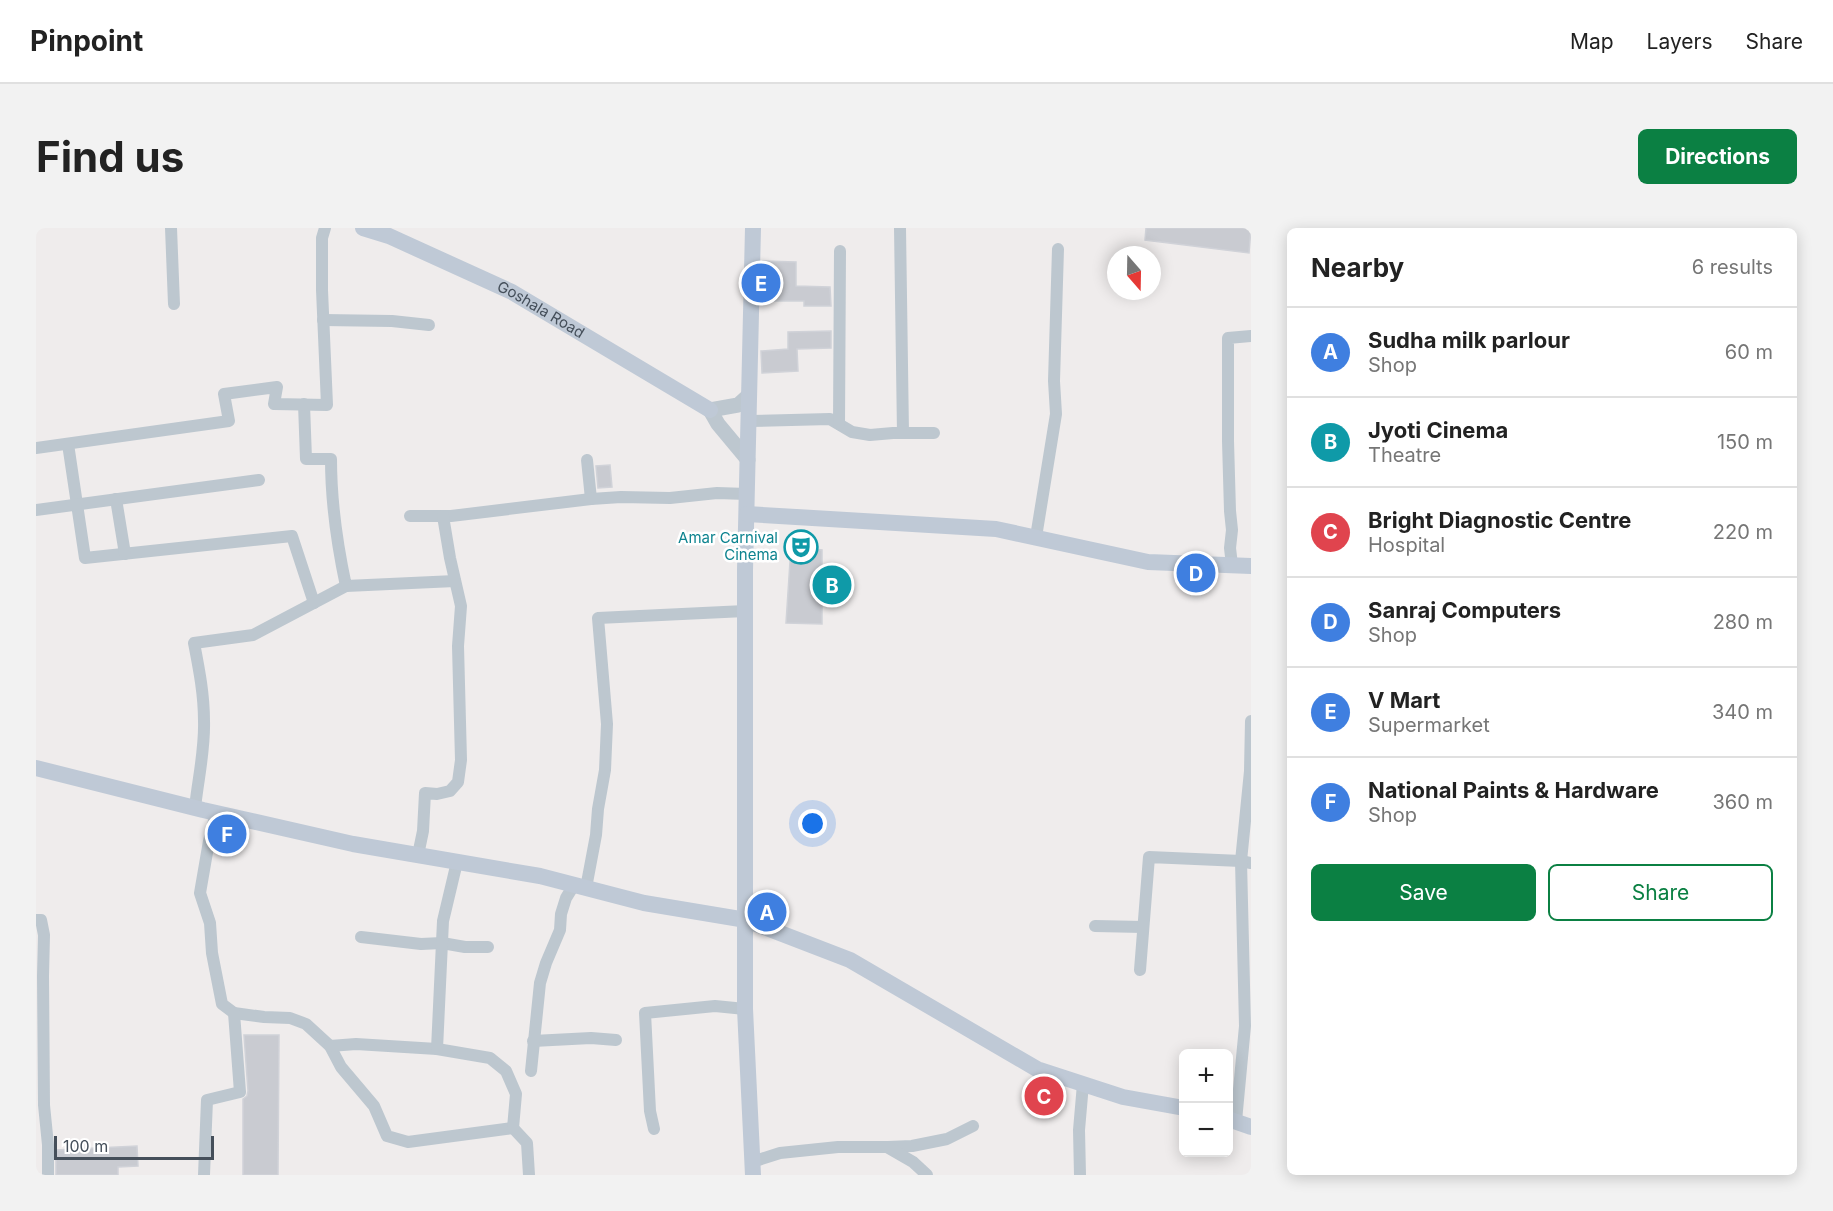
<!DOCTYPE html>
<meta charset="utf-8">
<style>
:root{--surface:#fff;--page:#f2f2f2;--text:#222;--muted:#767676;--line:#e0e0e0;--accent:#0b8043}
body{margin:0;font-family:Inter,sans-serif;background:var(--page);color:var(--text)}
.controls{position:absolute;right:18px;bottom:18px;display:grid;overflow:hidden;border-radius:9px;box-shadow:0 3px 15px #0003}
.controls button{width:54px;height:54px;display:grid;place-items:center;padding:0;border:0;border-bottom:2px solid var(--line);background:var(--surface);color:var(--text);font:30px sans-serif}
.compass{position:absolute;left:1071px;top:18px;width:54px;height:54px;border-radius:50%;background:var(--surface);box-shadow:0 3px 15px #0003;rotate:160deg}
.scale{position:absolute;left:18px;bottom:15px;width:160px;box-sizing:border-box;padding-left:6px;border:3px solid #454f5a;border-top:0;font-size:16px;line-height:21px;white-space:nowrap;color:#454f5a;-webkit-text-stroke:4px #fff;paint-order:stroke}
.you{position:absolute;left:777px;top:596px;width:21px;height:21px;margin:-15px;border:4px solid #fff;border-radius:50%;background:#1a73e8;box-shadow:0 0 0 9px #1a73e833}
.badge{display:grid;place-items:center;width:39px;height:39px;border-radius:50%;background:var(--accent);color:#fff;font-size:20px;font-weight:700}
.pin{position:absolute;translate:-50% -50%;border:3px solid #fff;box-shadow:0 2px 6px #0006}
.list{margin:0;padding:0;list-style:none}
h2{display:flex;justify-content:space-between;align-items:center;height:78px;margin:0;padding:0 24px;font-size:26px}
h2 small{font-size:20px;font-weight:400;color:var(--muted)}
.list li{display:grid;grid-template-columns:39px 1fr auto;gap:18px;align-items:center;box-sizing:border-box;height:90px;padding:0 24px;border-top:2px solid var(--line)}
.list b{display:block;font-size:22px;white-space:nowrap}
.list p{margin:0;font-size:20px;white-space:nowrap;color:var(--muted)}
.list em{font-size:20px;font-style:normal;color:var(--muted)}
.actions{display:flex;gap:12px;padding:18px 24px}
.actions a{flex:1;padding:14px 0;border:2px solid var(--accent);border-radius:9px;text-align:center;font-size:21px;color:var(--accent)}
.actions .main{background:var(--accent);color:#fff}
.map{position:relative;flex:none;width:1215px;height:947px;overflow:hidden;border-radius:9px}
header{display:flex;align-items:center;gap:36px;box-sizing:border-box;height:84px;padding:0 30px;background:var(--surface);border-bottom:2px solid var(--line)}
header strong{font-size:28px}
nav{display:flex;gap:33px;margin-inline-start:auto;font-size:21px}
.intro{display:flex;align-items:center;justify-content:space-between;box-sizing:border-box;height:144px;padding:0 36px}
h1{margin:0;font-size:42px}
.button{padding:15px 27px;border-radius:9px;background:var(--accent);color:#fff;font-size:21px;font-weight:700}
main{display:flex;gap:36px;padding:0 36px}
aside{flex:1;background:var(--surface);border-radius:9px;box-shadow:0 3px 15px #0003}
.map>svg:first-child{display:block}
</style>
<header>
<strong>Pinpoint</strong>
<nav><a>Map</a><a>Layers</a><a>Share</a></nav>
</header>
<div class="intro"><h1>Find us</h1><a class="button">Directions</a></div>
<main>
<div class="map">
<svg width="1215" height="947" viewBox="0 0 1215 947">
<rect width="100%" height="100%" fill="#efecec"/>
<g fill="#c9cbd1" stroke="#d0d2d8" stroke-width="1.5">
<polygon points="1110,0 1215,0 1213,25 1109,12"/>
<polygon points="727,33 760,34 760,58 794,59 795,78 768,78 768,73 726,73"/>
<polygon points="795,103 795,120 761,121 762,143 726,145 725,123 752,121 752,104"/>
<polygon points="574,237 576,259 562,260 560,238"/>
<polygon points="755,318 786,322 786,357 806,358 806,369 786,370 786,396 750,395"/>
<polygon points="208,807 243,807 242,947 207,947 207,871 211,868 212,863"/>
<polygon points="1004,856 1015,859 1010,880 999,877"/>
<polygon points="101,918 102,938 82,939 82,947 20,947 20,922"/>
</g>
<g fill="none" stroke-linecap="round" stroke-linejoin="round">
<g stroke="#bdc7cf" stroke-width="12">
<polyline points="135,0 138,76"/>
<polyline points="864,0 867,205"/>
<polyline points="287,92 356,93 393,97"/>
<path d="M 268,176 L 270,231 L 295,231 C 295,273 301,316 310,358 L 419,353"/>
<polyline points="713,193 794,191 816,204 834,207 857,205 898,205"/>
<polyline points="803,196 804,23"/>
<polyline points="32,216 49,330 256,308 278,375"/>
<polyline points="0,220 193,193 188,166 241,159 238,176 291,177 286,62 286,10 289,0"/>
<polyline points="551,232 555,271"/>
<polyline points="80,271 89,326"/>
<polyline points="0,282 223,252"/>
<polyline points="374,288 415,288 555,271 585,269 634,270 681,265 711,266"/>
<polyline points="1000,309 1020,186 1018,153 1022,21"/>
<polyline points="1196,337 1194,320 1196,302 1194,283 1192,213 1192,110 1215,108"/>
<path d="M 159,580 C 162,551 169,522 168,493 C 168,466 163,441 158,415 L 217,407 L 310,358"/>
<polyline points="180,585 173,613 164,665 174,695 176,725 186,776 198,785 228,789 254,790 270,796 294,818 305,839 338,878 351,908 372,914 477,900 491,915 493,947"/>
<polyline points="382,627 387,603 389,565 401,566 414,563 422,554 425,532 422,418 425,378 414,330 407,288"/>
<polyline points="550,660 560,607 562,581 569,542 571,496 562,390 709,383"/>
<polyline points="0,692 5,692 8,707 7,748 8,877 12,917 12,947"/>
<polyline points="1059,698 1107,699"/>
<polyline points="325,709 385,716 406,715 429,719 452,719"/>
<polyline points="1104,742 1113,629 1205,633 1215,635"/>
<polyline points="497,813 555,810 580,812"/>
<polyline points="294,818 320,816 401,821 454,830 470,843 480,866 477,900"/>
<polyline points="401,821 407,693 421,634"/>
<polyline points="495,843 504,755 510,735 524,702 525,686 530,670 538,657"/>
<polyline points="1200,893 1209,798 1205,633 1214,543 1215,493"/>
<polyline points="618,901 614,883 609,785 679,778 709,781"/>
<polyline points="852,919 876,918 911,911 937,898"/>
<polyline points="716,934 744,925 802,919 851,919 877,934 891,947"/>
<polyline points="168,947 171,872 204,864 198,785"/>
<polyline points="1044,947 1043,902 1047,856"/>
</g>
<polyline stroke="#bdc7cf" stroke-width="15" points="712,232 682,196 674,182 702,177 713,167"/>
<g stroke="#bfc9d6" stroke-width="16">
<path id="s1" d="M 327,0 L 353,8 L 476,64 L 674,182"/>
<polyline points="717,0 709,342 709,781 717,947"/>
<polyline points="711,286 960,301 1112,334 1215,338"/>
<polyline points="0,540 167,582 317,616 504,648 608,675 710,692 814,732 1001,841 1087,869 1148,880"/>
<polyline points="1192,891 1215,899"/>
</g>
</g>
<defs>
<symbol id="theatre-ring" viewBox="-11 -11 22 22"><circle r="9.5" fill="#fff" stroke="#0f9aa8" stroke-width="1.5"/><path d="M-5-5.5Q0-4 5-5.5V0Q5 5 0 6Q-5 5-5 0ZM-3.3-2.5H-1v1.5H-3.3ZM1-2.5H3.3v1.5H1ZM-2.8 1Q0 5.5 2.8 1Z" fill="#0f9aa8"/></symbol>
</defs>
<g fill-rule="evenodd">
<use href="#theatre-ring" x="746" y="300" width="38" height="38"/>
</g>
<g text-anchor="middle" stroke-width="5" stroke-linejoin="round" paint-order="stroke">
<g font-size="15" fill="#454f5a" stroke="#fff">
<text dy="5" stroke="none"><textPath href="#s1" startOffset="196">Goshala Road</textPath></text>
</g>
<g font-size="15" fill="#0d838f" stroke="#fff" text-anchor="end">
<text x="742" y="315">Amar Carnival<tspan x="742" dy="17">Cinema</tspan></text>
</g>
</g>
</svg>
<div class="controls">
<button>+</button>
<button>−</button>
</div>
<svg class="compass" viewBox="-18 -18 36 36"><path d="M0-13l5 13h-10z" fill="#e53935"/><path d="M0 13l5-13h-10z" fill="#767676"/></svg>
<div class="scale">100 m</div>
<div class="you"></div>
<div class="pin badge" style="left:731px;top:684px;background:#3f7fe0">A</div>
<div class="pin badge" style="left:796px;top:357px;background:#0f9aa8">B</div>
<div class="pin badge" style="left:1008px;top:868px;background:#e0444e">C</div>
<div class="pin badge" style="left:1160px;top:345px;background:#3f7fe0">D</div>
<div class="pin badge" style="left:725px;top:55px;background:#3f7fe0">E</div>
<div class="pin badge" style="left:191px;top:606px;background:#3f7fe0">F</div>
</div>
<aside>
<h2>Nearby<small>6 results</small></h2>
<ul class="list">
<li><span class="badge" style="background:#3f7fe0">A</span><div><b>Sudha milk parlour</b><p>Shop</p></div><em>60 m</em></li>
<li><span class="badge" style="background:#0f9aa8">B</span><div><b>Jyoti Cinema</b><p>Theatre</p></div><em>150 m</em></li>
<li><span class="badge" style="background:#e0444e">C</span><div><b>Bright Diagnostic Centre</b><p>Hospital</p></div><em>220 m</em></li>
<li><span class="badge" style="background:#3f7fe0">D</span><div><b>Sanraj Computers</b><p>Shop</p></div><em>280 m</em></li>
<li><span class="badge" style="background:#3f7fe0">E</span><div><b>V Mart</b><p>Supermarket</p></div><em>340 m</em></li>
<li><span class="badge" style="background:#3f7fe0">F</span><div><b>National Paints &amp; Hardware</b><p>Shop</p></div><em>360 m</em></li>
</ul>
<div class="actions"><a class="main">Save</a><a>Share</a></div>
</aside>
</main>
